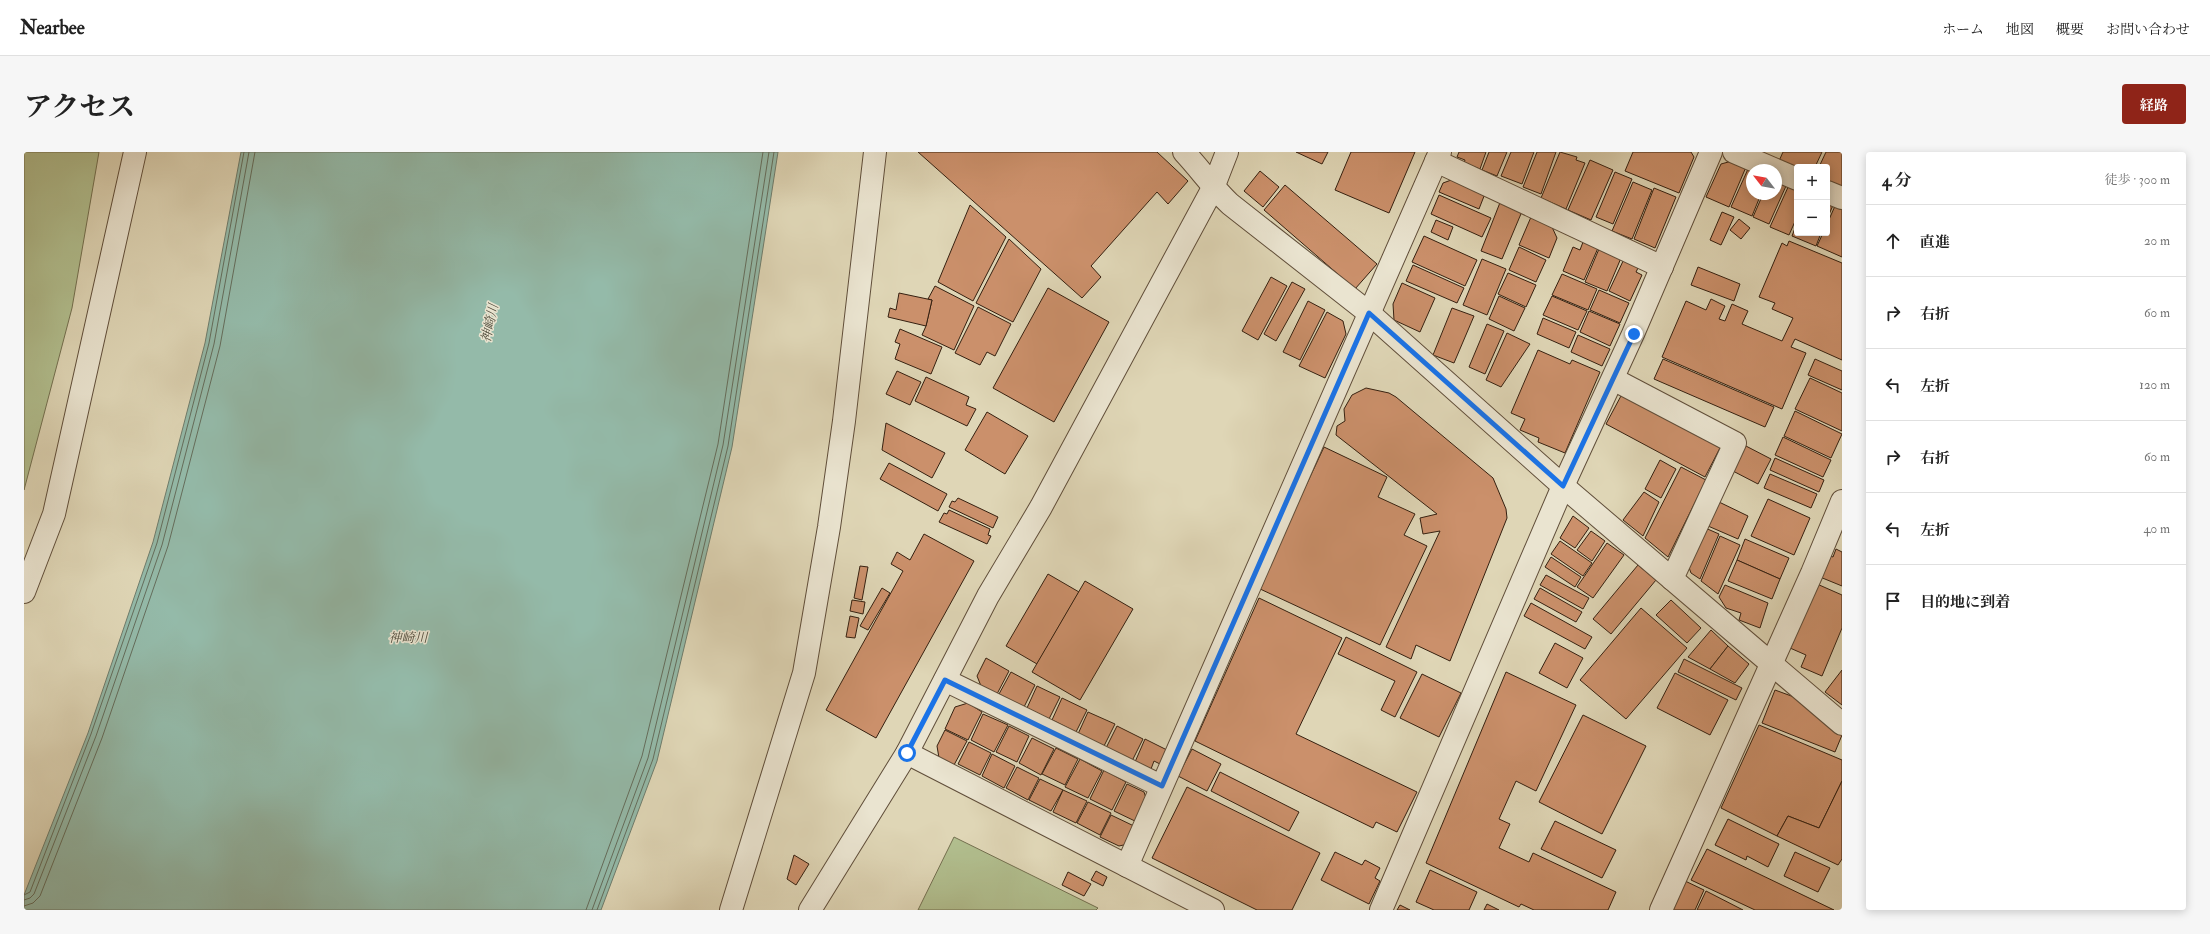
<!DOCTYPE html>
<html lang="ja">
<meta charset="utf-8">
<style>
:root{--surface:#fff;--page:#f6f6f6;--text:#222;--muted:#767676;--line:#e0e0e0;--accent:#8f2418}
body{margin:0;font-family:"IM FELL Double Pica","Noto Serif JP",serif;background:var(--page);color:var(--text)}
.controls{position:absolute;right:12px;top:12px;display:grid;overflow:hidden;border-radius:4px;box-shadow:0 2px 10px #0003}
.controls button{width:36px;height:36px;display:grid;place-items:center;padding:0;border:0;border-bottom:1px solid var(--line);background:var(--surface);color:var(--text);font:20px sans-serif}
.compass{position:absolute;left:1722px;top:12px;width:36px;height:36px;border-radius:50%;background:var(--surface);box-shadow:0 2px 10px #0003;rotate:301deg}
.stop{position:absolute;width:12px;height:12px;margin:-9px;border:3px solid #1a73e8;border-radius:50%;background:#fff}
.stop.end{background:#1a73e8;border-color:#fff;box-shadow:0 1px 4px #0008}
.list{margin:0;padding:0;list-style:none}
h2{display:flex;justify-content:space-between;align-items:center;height:52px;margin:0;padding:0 16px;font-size:17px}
h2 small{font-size:13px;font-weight:400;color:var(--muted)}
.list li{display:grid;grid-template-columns:26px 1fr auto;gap:12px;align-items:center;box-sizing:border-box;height:72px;padding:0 16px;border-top:1px solid var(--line)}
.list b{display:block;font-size:15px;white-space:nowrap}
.list em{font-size:13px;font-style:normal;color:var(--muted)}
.icon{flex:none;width:22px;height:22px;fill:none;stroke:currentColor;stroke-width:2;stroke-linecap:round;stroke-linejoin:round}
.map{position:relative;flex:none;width:1818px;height:758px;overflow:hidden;border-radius:4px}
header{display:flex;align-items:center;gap:24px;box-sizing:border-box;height:56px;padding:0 20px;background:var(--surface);border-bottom:1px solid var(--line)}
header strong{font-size:19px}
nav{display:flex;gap:22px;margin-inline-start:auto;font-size:14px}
.intro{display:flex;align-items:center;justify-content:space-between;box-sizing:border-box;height:96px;padding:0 24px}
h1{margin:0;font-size:28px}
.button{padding:10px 18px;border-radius:4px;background:var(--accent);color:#fff;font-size:14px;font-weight:700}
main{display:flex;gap:24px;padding:0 24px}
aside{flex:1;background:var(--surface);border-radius:4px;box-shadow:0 2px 10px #0003}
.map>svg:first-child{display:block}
</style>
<header>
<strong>Nearbee</strong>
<nav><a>ホーム</a><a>地図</a><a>概要</a><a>お問い合わせ</a></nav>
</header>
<div class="intro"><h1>アクセス</h1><a class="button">経路</a></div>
<main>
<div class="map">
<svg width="1818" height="758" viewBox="0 0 1818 758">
<rect width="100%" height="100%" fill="#dfd6b6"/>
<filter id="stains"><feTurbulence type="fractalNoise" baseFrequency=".005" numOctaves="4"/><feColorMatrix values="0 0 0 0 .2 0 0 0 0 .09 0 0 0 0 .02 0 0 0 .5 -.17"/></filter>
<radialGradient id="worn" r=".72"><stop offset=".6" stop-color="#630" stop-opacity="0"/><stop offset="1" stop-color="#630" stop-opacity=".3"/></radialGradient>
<g fill="#b1be8e" stroke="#736f4f">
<polygon points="0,0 75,0 48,156 0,338"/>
<polygon points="930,685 1074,756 1072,758 894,758"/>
</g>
<polygon fill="#94baa9" stroke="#6e7c6c" points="217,0 754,0 708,295 633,609 577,758 0,758 0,743 64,581 129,390 181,191"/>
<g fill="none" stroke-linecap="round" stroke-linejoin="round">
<g stroke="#646d5c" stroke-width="1">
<polyline points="0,743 6,740 67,582 133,391 185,191 220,0"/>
<polyline points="0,748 6,746 10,742 72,584 138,393 190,192 225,0"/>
<polyline points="0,754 9,751 16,744 78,586 144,394 196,194 231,0"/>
<polyline points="562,758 618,604 694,292 739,0"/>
<polyline points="568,758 624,606 699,293 745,0"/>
<polyline points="573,758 629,607 704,294 750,0"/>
</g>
</g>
<g fill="#cb906b" stroke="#352010">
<polygon points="894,0 1133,0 1164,29 1144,52 1133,40 1067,114 1077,125 1058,146"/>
<polygon points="1272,0 1304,0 1298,12"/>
<polygon points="1327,0 1391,0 1365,61 1311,38"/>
<polygon points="1435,0 1462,0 1456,17 1440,11 1441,8 1433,5"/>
<polygon points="1465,0 1483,0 1473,24 1458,18"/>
<polygon points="1487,0 1510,0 1498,32 1477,24"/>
<polygon points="1513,0 1532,0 1517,42 1499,35"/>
<polygon points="1536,0 1553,5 1552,8 1561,11 1542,57 1517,46"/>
<polygon points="1609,0 1667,0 1670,5 1655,41 1601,19"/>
<polygon points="1759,0 1798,0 1791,15 1773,15 1773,17 1755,9"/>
<polygon points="1802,0 1818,0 1818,39 1803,31 1803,15 1795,15"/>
<polygon points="1566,8 1589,18 1567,68 1544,58"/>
<polygon points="1708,9 1722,15 1705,55 1682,45 1697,12"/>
<polygon points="1724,17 1728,19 1728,42 1737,42 1728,64 1707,55"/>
<polygon points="1236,19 1255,35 1239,55 1220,39"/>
<polygon points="1591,20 1608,27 1589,72 1572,65"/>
<polygon points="1430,27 1462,39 1455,57 1415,40 1419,31"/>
<polygon points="1752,29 1762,34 1745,72 1729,65 1739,42 1752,42"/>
<polygon points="1609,30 1628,38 1608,87 1588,79"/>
<polygon points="1261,33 1353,112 1331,137 1240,58"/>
<polygon points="1765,33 1773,37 1773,65 1765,83 1746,75"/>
<polygon points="1630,36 1652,45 1631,96 1610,87"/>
<polygon points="1415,43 1467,66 1458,85 1407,62"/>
<polygon points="1477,48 1499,57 1478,107 1457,99"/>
<polygon points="1803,49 1810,51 1803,67"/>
<polygon points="946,53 982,85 949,149 914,130"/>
<polygon points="1811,54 1818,57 1818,105 1793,94 1799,81 1803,81 1803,72"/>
<polygon points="1698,60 1710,65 1697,93 1686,88"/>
<polygon points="1507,65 1528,75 1533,86 1525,106 1495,93"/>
<polygon points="1715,67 1726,76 1717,87 1706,78"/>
<polygon points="1412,68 1429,75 1424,88 1407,80"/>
<polygon points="1773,71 1773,81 1797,81 1792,94 1768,84"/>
<polygon points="1400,84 1453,108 1441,134 1388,110"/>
<polygon points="985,87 1017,117 989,170 952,151"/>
<polygon points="1765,89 1818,111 1818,208 1771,187 1767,195 1782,201 1758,257 1638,205 1662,149 1682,158 1687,147 1701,154 1695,167 1701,169 1708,152 1724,159 1718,172 1758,189 1769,166 1748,157 1751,151 1735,145 1758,91 1763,94"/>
<polygon points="1559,90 1574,96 1560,128 1539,119 1549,95 1556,98"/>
<polygon points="1495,95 1522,108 1512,130 1485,118"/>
<polygon points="1575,97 1597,106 1583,139 1561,130"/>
<polygon points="1458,107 1482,117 1463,163 1439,153"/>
<polygon points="1600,107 1615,114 1612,120 1618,123 1606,149 1585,139"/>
<polygon points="1389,113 1440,136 1433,151 1382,129"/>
<polygon points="1674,115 1716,132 1710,149 1667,133"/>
<polygon points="1484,121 1512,133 1502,155 1474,142"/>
<polygon points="1538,122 1573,137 1564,158 1528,143"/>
<polygon points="1247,125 1263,134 1234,188 1218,179"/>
<polygon points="1268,130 1281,137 1252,189 1240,182"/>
<polygon points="1378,131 1411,146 1396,180 1370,168 1369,152"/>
<polygon points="911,134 950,154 930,198 898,183 902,174 908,148 904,147"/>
<polygon points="1024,136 1085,170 1030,270 969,236"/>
<polygon points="1575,138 1605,151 1596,171 1566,158"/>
<polygon points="875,141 908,148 902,174 864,165 866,156 872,158"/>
<polygon points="1475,144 1501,156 1490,179 1465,167"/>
<polygon points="1528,144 1563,159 1554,178 1519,163"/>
<polygon points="1284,149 1301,158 1276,208 1259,200"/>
<polygon points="954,155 987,172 971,204 963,200 956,213 931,201"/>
<polygon points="1428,156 1450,164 1430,211 1409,203"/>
<polygon points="1565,159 1596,172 1586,194 1556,180"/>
<polygon points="1303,160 1319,169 1322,182 1301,226 1275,214"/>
<polygon points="1519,166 1552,180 1545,196 1513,182"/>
<polygon points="1463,172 1480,179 1461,222 1445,215"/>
<polygon points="876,177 918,195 907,222 871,207 876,192 871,190"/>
<polygon points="1483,181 1506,192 1477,235 1462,228"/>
<polygon points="1554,183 1586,197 1578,214 1547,200"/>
<polygon points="1514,198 1546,212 1548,208 1576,220 1541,301 1514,290 1515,286 1496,278 1501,267 1487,261"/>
<polygon points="1639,207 1750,255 1741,275 1630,227"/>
<polygon points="1791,207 1818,219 1818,238 1784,223"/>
<polygon points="873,219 897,230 886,253 862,242"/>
<polygon points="902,225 945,245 942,253 952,257 943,274 891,249"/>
<polygon points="1786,226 1818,241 1818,279 1771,257"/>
<polygon points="1342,236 1365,241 1372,245 1469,326 1482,357 1483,366 1426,509 1392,493 1387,507 1362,495 1416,379 1399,382 1396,366 1413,362 1312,283 1313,274 1321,269 1320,257 1328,243"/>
<polygon points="1598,242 1697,294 1681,325 1582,272"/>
<polygon points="1771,259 1818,282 1807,306 1760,284"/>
<polygon points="963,260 1004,284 981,322 941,298"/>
<polygon points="862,271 921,301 908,326 858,298"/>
<polygon points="1759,285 1807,308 1799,325 1751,303"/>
<polygon points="1720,293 1747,307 1734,332 1707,318"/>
<polygon points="1300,295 1363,325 1354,345 1391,362 1380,383 1403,394 1356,493 1234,436"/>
<polygon points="1751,306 1800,328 1795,340 1746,318"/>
<polygon points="1636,308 1652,317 1637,346 1621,337"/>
<polygon points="865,311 923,342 914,359 856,327"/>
<polygon points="1657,315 1682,328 1644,405 1621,386"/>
<polygon points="1746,322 1793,342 1787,356 1740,336"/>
<polygon points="1620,340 1635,350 1619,384 1599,368"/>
<polygon points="934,346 974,365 969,376 925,355 928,349 931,350"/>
<polygon points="1744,347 1786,366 1770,403 1727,384"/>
<polygon points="1695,350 1724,364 1714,387 1684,374"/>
<polygon points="925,358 966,377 964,383 967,384 963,392 915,370 920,361 923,362"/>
<polygon points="1549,364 1565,376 1551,396 1536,386"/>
<polygon points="1679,375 1695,382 1676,427 1667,421 1663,410"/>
<polygon points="1567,379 1581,389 1568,409 1553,398"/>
<polygon points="900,382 950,409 852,586 802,558 879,419 867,412 873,400 886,408"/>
<polygon points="1696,384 1716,393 1694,442 1677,429"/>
<polygon points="1721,387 1765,406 1756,427 1713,408"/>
<polygon points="1536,389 1568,411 1559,424 1527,402"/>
<polygon points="1583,391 1600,403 1569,446 1553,435"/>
<polygon points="1812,397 1818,400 1818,434 1796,425 1806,404 1809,405"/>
<polygon points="1527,405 1557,425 1551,435 1521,415"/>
<polygon points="1713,408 1756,427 1748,447 1704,429"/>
<polygon points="1614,413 1632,428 1587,482 1569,467"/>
<polygon points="836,414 844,415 838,448 830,446"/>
<polygon points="1024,422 1055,440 1013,512 982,494"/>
<polygon points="1522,423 1565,446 1559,457 1516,433"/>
<polygon points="1061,429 1109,457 1056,548 1008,520"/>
<polygon points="1793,432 1818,443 1818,476 1798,524 1777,515 1782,503 1766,496"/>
<polygon points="1701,433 1744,451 1736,476 1715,468 1717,461 1702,456 1695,445"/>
<polygon points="858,436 866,441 844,478 836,474"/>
<polygon points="1516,436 1558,460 1552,470 1510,447"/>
<polygon points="1235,446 1318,486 1272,582 1393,640 1373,680 1352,670 1349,676 1171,589"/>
<polygon points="828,448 841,450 839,462 826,459"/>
<polygon points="1647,448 1677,476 1663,491 1632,463"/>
<polygon points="1507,451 1568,485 1561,497 1500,464"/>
<polygon points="1617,456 1663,496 1602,567 1556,528"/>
<polygon points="826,464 835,466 831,486 822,485"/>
<polygon points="1687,478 1704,494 1686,517 1664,505"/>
<polygon points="1322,485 1393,520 1371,565 1357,558 1371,529 1314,502"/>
<polygon points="1531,491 1559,506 1543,536 1515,521"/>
<polygon points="1704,494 1725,512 1711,531 1686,517"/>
<polygon points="962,506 985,519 973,542 957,534 953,524"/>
<polygon points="1660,507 1718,536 1712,548 1654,520"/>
<polygon points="1818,518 1818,553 1801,540"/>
<polygon points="987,520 1011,533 1000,555 975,542"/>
<polygon points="1482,520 1552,553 1512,639 1492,629 1475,667 1486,672 1475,696 1505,710 1509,701 1592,740 1584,758 1510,758 1497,752 1495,755 1402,711"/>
<polygon points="1651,521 1704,548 1686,583 1633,556"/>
<polygon points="1398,522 1437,541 1415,585 1376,566"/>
<polygon points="1013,534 1036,545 1025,567 1003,556"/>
<polygon points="1751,538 1770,545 1818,583 1811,600 1738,571"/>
<polygon points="1038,546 1063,558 1052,580 1028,568"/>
<polygon points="944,551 958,560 944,588 921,577 931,555"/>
<polygon points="1064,560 1091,572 1080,594 1054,582"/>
<polygon points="959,562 984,573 970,600 947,588"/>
<polygon points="1559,563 1622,594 1578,682 1515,650"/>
<polygon points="1735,573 1818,608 1818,629 1795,676 1764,664 1753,684 1697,656"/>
<polygon points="985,574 1005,584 993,610 972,600"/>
<polygon points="1093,574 1119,587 1108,609 1082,596"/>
<polygon points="921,578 943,589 930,613 915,606 913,594"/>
<polygon points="1008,586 1030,597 1017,623 995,611"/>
<polygon points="1121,587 1145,599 1138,613 1130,609 1127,617 1111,610"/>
<polygon points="945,590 967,601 956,623 934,612"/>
<polygon points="1032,596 1054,607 1041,633 1018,622"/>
<polygon points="1168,597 1197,612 1183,639 1154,624"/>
<polygon points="968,602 991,614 980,636 958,624"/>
<polygon points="1056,607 1078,619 1064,646 1041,635"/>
<polygon points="993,615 1015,626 1004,648 982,636"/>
<polygon points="1080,618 1102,630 1088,658 1066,647"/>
<polygon points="1196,620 1275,660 1265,679 1187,639"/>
<polygon points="1016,627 1039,638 1027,659 1005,648"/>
<polygon points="1818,629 1818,707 1814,713 1753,684 1764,664 1795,676"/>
<polygon points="1103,632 1120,640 1123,649 1113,670 1090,659"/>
<polygon points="1163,635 1296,701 1268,758 1233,758 1128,706"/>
<polygon points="1039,638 1063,649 1052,671 1029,660"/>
<polygon points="1064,650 1087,661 1076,683 1053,671"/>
<polygon points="1087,663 1112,675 1104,692 1095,694 1076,685"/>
<polygon points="1704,667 1755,692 1744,715 1723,704 1722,708 1691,693"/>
<polygon points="1531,669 1592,698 1578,726 1517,697"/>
<polygon points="1683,697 1810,758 1731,758 1667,728"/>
<polygon points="1311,700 1338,713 1341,708 1356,716 1351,726 1356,729 1345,752 1297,728"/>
<polygon points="1771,700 1806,716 1794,740 1760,724"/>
<polygon points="770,703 785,712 772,733 763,727"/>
<polygon points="1406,718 1453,740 1445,758 1410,758 1392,750"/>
<polygon points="1072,719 1083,725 1079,734 1067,728"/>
<polygon points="1044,720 1067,732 1060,744 1038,733"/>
<polygon points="1659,728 1680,738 1671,758 1646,758"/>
<polygon points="1682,739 1719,758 1673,758"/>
<polygon points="1463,752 1475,758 1460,758"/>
<polygon points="1376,753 1386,758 1373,758"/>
</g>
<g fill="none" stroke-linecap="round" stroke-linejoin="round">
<defs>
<g id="minor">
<path d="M 1160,0 C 1176,17 1189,36 1206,52 L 1345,161 L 1539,334 L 1818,572"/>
<polyline points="1710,0 1773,27"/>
<polyline points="1412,9 1638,115"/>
<polyline points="1803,40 1818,46"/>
<polyline points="1589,227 1711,291 1648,427"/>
<polyline points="0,440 30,362 111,0"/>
<polyline points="921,528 1137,634"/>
<polyline points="883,601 1189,758"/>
<polyline points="1103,714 1416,0"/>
<polyline points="707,758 780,521 805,375 820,269 851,0"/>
<polyline points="786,758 883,601 964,444 1017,355 1189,36 1203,0"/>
<polyline points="1357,758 1539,334 1609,182 1687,0"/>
<polyline points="1637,758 1788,421 1818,349"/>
</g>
</defs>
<use href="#minor" stroke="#604e3a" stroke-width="24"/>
<use href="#minor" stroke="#eae4d0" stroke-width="22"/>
</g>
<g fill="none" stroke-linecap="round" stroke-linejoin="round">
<polyline stroke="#1a73e8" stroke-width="5" points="883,601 921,528 1138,634 1345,161 1539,334 1610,182"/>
</g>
<g text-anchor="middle" stroke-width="3" stroke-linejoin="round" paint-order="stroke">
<g font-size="13" font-style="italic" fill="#524e3e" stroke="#eae4d0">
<text transform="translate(465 171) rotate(-78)" y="5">神崎川</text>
<text x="384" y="490">神崎川</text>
</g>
</g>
<rect width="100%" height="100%" filter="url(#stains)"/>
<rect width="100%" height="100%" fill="url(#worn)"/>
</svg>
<div class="controls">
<button>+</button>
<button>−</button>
</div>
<svg class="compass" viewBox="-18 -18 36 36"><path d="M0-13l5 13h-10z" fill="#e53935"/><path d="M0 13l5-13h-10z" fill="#767676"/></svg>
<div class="stop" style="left:883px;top:601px"></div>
<div class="stop end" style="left:1610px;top:182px"></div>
</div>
<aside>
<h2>4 分<small>徒歩 · 300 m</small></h2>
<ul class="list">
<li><svg class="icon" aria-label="ahead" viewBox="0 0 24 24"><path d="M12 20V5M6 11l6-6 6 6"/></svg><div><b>直進</b></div><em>20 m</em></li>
<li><svg class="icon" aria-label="right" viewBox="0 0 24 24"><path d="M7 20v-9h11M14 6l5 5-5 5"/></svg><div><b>右折</b></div><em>60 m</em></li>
<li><svg class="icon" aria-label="left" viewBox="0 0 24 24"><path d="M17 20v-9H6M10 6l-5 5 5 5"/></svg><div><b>左折</b></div><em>120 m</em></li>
<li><svg class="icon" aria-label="right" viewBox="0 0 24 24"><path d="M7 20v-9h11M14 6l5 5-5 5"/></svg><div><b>右折</b></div><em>60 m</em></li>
<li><svg class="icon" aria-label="left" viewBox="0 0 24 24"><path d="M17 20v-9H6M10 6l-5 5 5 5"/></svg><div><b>左折</b></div><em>40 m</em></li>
<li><svg class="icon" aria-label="arrive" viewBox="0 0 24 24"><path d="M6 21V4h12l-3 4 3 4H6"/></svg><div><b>目的地に到着</b></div></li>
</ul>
</aside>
</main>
